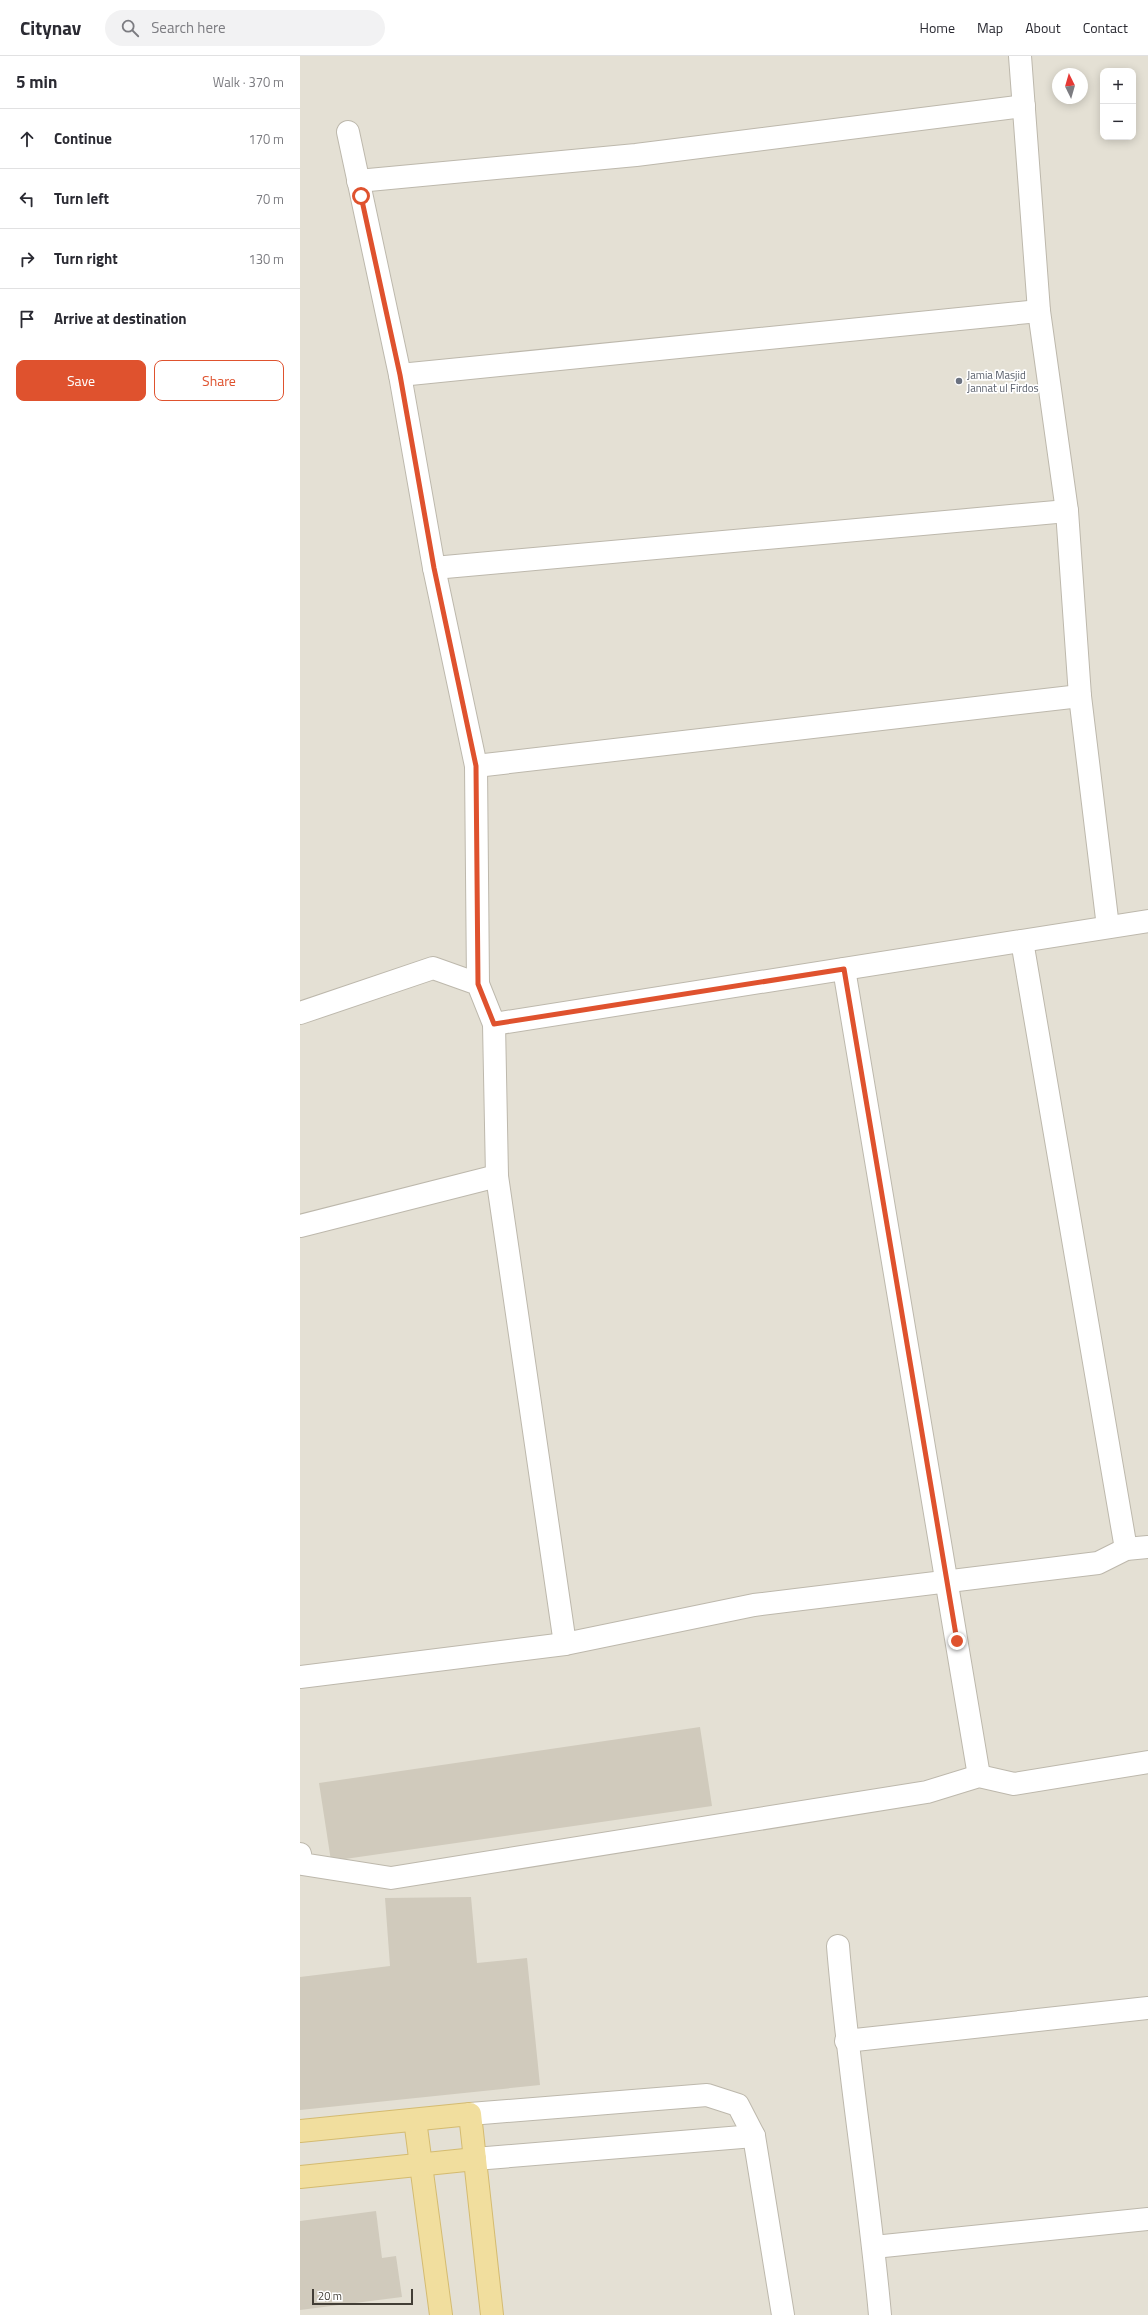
<!DOCTYPE html>
<meta charset="utf-8">
<style>
:root{--surface:#fff;--page:#f2f2f3;--text:#2b2b33;--muted:#7c7c81;--line:#e1e1e2;--accent:#df522e}
body{margin:0;font-family:"Titillium Web",sans-serif;background:var(--page);color:var(--text)}
.controls{position:absolute;right:12px;top:12px;display:grid;overflow:hidden;border-radius:8px;box-shadow:0 2px 10px #0003}
.controls button{width:36px;height:36px;display:grid;place-items:center;padding:0;border:0;border-bottom:1px solid var(--line);background:var(--surface);color:var(--text);font:20px sans-serif}
.compass{position:absolute;left:752px;top:12px;width:36px;height:36px;border-radius:50%;background:var(--surface);box-shadow:0 2px 10px #0003;rotate:355deg}
.scale{position:absolute;left:12px;bottom:10px;width:101px;box-sizing:border-box;padding-left:4px;border:2px solid #423e36;border-top:0;font-size:11px;line-height:14px;white-space:nowrap;color:#423e36;-webkit-text-stroke:3px #fff;paint-order:stroke}
.stop{position:absolute;width:12px;height:12px;margin:-9px;border:3px solid #df522e;border-radius:50%;background:#fff}
.stop.end{background:#df522e;border-color:#fff;box-shadow:0 1px 4px #0008}
.list{margin:0;padding:0;list-style:none}
h2{display:flex;justify-content:space-between;align-items:center;height:52px;margin:0;padding:0 16px;font-size:17px}
h2 small{font-size:13px;font-weight:400;color:var(--muted)}
.list li{display:grid;grid-template-columns:26px 1fr auto;gap:12px;align-items:center;box-sizing:border-box;height:60px;padding:0 16px;border-top:1px solid var(--line)}
.list b{display:block;font-size:15px;white-space:nowrap}
.list em{font-size:13px;font-style:normal;color:var(--muted)}
.actions{display:flex;gap:8px;padding:12px 16px}
.actions a{flex:1;padding:9px 0;border:1px solid var(--accent);border-radius:8px;text-align:center;font-size:14px;color:var(--accent)}
.actions .main{background:var(--accent);color:#fff}
.icon{flex:none;width:22px;height:22px;fill:none;stroke:currentColor;stroke-width:2;stroke-linecap:round;stroke-linejoin:round}
.map{position:relative;flex:none;width:848px;height:2259px;overflow:hidden}
header{display:flex;align-items:center;gap:24px;box-sizing:border-box;height:56px;padding:0 20px;background:var(--surface);border-bottom:1px solid var(--line)}
header strong{font-size:19px}
nav{display:flex;gap:22px;margin-inline-start:auto;font-size:14px}
.search{width:280px;height:36px;background:var(--page);display:flex;align-items:center;gap:10px;box-sizing:border-box;padding:0 14px;border-radius:22px;color:var(--muted);font-size:15px}
main{display:flex}
aside{flex:1;background:var(--surface)}
.map>svg:first-child{display:block}
</style>
<header>
<strong>Citynav</strong>
<div class="search"><svg class="icon" aria-label="search" viewBox="0 0 24 24"><circle cx="10" cy="10" r="6"/><path d="M15 15l6 6"/></svg>Search here</div>
<nav><a>Home</a><a>Map</a><a>About</a><a>Contact</a></nav>
</header>
<main>
<aside>
<h2>5 min<small>Walk · 370 m</small></h2>
<ul class="list">
<li><svg class="icon" aria-label="ahead" viewBox="0 0 24 24"><path d="M12 20V5M6 11l6-6 6 6"/></svg><div><b>Continue</b></div><em>170 m</em></li>
<li><svg class="icon" aria-label="left" viewBox="0 0 24 24"><path d="M17 20v-9H6M10 6l-5 5 5 5"/></svg><div><b>Turn left</b></div><em>70 m</em></li>
<li><svg class="icon" aria-label="right" viewBox="0 0 24 24"><path d="M7 20v-9h11M14 6l5 5-5 5"/></svg><div><b>Turn right</b></div><em>130 m</em></li>
<li><svg class="icon" aria-label="arrive" viewBox="0 0 24 24"><path d="M6 21V4h12l-3 4 3 4H6"/></svg><div><b>Arrive at destination</b></div></li>
</ul>
<div class="actions"><a class="main">Save</a><a>Share</a></div>
</aside>
<div class="map">
<svg width="848" height="2259" viewBox="0 0 848 2259">
<rect width="100%" height="100%" fill="#f0eee6"/>
<path fill="#e4e0d4" fill-rule="evenodd" d="M 0,0 L 848,0 L 848,2259 L 0,2259 ZM 803,15 L 833,15 L 833,81 L 803,81 ZM 758,18 L 782,18 L 782,42 L 758,42 Z"/>
<g fill="#d0cabc">
<polygon points="400,1671 412,1750 31,1805 19,1727"/>
<polygon points="171,1841 177,1907 227,1902 240,2029 0,2054 0,1921 90,1910 85,1842"/>
<polygon points="76,2155 82,2202 96,2200 102,2241 0,2254 0,2165"/>
</g>
<g fill="none" stroke-linecap="round" stroke-linejoin="round">
<defs>
<g id="minor">
<polyline points="720,0 739,255 767,455 780,640 808,871"/>
<polyline points="48,76 100,319 134,512 176,710 178,928"/>
<polyline points="58,125 336,99 724,50"/>
<polyline points="100,319 739,255"/>
<polyline points="134,512 767,455"/>
<polyline points="176,710 780,640"/>
<polyline points="722,885 826,1493"/>
<polyline points="544,913 679,1720"/>
<polyline points="0,957 133,912 178,928 194,968 197,1120 265,1588"/>
<polyline points="194,968 848,865"/>
<polyline points="0,1170 197,1120"/>
<polyline points="0,1621 265,1588 454,1549 798,1507 826,1493 848,1491"/>
<polyline points="0,1798 2,1808 91,1822 627,1736 679,1720 714,1728 848,1706"/>
<path d="M 538,1890 C 548,2014 569,2136 580,2259"/>
<polyline points="546,1985 848,1952"/>
<polyline points="170,2058 407,2039 438,2049 454,2080 483,2259"/>
<polyline points="175,2103 454,2080"/>
<polyline points="574,2191 848,2163"/>
</g>
<g id="major">
<polyline points="115,2064 141,2259"/>
<polyline points="0,2075 170,2058 192,2259"/>
<polyline points="0,2121 175,2103"/>
</g>
</defs>
<use href="#minor" stroke="#bdb8ac" stroke-width="24"/>
<use href="#major" stroke="#d4bb70" stroke-width="24"/>
<use href="#minor" stroke="#fff" stroke-width="22"/>
<use href="#major" stroke="#f1de9e" stroke-width="22"/>
</g>
<g fill="none" stroke-linecap="round" stroke-linejoin="round">
<polyline stroke="#df522e" stroke-width="5" points="61,140 100,319 134,512 176,710 178,928 194,968 544,913 657,1585"/>
</g>
<circle fill="#6b7280" stroke="#fff" stroke-width="1.5" cx="659" cy="325" r="4"/>
<g text-anchor="middle" stroke-width="3.5" stroke-linejoin="round" paint-order="stroke">
<g font-size="11" fill="#5b616d" stroke="#fff" text-anchor="start">
<text x="667" y="323">Jamia Masjid<tspan x="667" dy="13">Jannat ul Firdos</tspan></text>
</g>
</g>
</svg>
<div class="controls">
<button>+</button>
<button>−</button>
</div>
<svg class="compass" viewBox="-18 -18 36 36"><path d="M0-13l5 13h-10z" fill="#e53935"/><path d="M0 13l5-13h-10z" fill="#7c7c81"/></svg>
<div class="scale">20 m</div>
<div class="stop" style="left:61px;top:140px"></div>
<div class="stop end" style="left:657px;top:1585px"></div>
</div>
</main>
